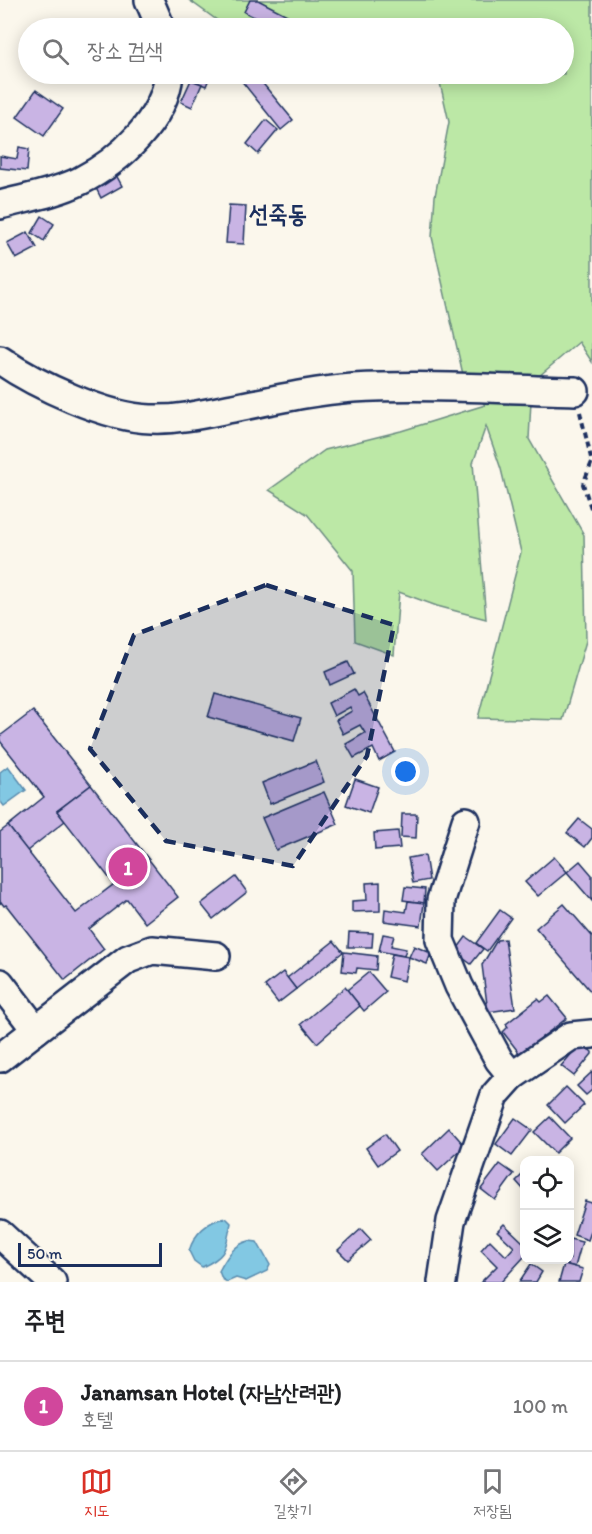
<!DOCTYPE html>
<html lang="ko">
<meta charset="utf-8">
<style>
:root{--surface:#fff;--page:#f6f6f6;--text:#202124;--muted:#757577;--line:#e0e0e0;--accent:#d93025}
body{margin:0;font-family:Itim,"Poor Story",sans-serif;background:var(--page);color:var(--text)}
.controls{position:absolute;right:18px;bottom:18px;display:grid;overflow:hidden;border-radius:12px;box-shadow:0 3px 15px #0003}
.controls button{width:54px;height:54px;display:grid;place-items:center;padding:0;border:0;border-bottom:2px solid var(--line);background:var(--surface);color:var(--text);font:30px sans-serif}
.scale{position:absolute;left:18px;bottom:15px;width:144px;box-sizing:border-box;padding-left:6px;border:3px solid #1b2f5e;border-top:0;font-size:16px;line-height:21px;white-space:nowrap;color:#1b2f5e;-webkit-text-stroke:4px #fbf7ec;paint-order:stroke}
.you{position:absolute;left:406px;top:772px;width:21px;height:21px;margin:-15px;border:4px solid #fff;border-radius:50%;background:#1a73e8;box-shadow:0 0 0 9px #1a73e833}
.badge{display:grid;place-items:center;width:39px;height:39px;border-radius:50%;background:var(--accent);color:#fff;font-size:20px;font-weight:700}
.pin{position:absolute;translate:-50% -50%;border:3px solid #fff;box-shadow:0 2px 6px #0006}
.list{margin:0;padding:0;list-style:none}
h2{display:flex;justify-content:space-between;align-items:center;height:78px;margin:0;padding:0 24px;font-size:26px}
h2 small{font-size:20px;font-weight:400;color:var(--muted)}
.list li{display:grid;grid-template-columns:39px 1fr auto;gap:18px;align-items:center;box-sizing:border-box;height:90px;padding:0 24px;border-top:2px solid var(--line)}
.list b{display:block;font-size:22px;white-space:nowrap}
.list p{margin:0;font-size:20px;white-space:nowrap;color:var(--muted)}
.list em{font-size:20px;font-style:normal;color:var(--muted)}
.icon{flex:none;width:33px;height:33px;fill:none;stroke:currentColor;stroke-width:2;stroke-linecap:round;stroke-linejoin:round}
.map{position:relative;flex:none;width:592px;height:1282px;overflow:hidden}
.search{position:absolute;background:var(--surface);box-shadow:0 3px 15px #0003;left:18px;right:18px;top:18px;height:66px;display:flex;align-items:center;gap:15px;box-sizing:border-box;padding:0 21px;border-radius:33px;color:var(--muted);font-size:22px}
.sheet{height:168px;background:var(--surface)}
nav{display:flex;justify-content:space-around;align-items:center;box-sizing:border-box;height:84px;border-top:2px solid var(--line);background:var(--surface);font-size:16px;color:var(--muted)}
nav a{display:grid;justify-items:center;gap:3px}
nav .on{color:var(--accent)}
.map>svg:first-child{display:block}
</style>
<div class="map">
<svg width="592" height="1282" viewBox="0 0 592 1282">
<rect width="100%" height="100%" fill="#fbf7ec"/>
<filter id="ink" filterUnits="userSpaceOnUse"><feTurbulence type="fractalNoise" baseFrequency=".0167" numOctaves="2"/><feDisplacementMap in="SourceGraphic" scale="12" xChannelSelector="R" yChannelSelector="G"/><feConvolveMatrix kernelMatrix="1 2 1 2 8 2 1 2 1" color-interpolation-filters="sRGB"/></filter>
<g filter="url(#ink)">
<polygon fill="#bce8a6" stroke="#6c8c82" stroke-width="1.5" points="189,0 592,0 592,362 579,342 532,382 529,439 584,535 586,641 563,720 478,718 521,552 501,469 486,426 473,463 486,619 437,606 399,592 394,655 355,641 353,571 307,514 269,490 325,450 401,431 485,405 464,379 432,237 435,196 449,122 438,74 564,74 564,28 228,28"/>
<g fill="#82c8e3" stroke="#598bae" stroke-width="1.5">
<polygon points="8,766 26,790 4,806 0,801 0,772"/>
<path d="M 226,1218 L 231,1223 C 225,1249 228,1255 202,1267 L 194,1261 L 189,1251 C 194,1234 208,1220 226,1218 Z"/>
<path d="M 249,1241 L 257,1242 L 270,1265 L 267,1271 L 246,1281 L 236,1278 L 227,1282 L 222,1279 L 219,1271 C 226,1258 234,1244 249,1241 Z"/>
</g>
<g fill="#c9b4e4" stroke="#1b2f5e" stroke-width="1.5">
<polygon points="250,0 258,0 295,19 290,28 277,28 244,12"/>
<polygon points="194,74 211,74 206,86 191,80"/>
<polygon points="236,74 255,74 293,120 281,130"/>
<polygon points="191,80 202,84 192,107 181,102"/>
<polygon points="36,90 63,109 44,136 17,117"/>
<polygon points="266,120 278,130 258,154 247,144"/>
<polygon points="19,147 29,149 27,171 0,168 0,156 17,159"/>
<polygon points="115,173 122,186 101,198 94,184"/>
<polygon points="229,205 246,206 244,244 226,243"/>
<polygon points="42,216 54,224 44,241 32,233"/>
<polygon points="28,232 37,248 16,259 7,243"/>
<polygon points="348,662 354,674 330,685 325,672"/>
<polygon points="354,689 358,696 363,693 395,752 379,761 373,748 354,758 346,744 365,733 360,725 343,734 336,720 352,711 350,707 334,716 328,703"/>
<polygon points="215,694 301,718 294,741 208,717"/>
<polygon points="33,711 91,785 57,811 65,821 27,851 8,826 44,797 0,741 0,736"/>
<polygon points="316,761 324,782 270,804 262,783"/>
<polygon points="355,779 378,787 369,813 346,805"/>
<polygon points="91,785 178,897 145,923 127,899 89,929 104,949 65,980 6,905 4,906 1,902 0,904 0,832 8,826 76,913 114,884 57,811"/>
<polygon points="324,792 338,824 276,850 262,818"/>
<polygon points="402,814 417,814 416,838 401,837"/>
<polygon points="579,819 592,829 592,838 585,847 567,833"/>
<polygon points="398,831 400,848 375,850 374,833"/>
<polygon points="425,855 429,880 413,883 408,858"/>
<polygon points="554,857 567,872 538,896 525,882"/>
<polygon points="580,861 592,875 592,901 567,872"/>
<polygon points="236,877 247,892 213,919 201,904"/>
<polygon points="380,882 380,911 352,912 352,901 367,900 366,883"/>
<polygon points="405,887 425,889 424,903 403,900"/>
<polygon points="408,901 424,903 421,926 384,921 385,909 406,912"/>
<polygon points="564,904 592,936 592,993 536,928"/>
<polygon points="500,910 511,918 487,951 476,943"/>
<polygon points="349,932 373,933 372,947 348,947"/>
<polygon points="383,934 394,936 391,946 406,949 404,956 379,951"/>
<polygon points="466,937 483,949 471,964 455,952"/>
<polygon points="505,939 515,1008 488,1012 482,965 497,940"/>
<polygon points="334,941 343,952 296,989 287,978"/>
<polygon points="414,946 431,953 427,964 409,957"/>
<polygon points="344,952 377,956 376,970 357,968 356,973 342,971"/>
<polygon points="392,954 409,957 404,981 387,977"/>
<polygon points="283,972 296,989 278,1003 265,986"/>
<polygon points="369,972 386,992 364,1011 347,990"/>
<polygon points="345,987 360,1006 317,1043 301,1024"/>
<polygon points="549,996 567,1018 520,1054 503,1032 508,1027 506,1024 538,999 541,1002"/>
<polygon points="581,1043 592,1052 592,1054 574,1076 561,1066"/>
<polygon points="592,1072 592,1090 586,1095 577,1086"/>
<polygon points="566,1087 584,1105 565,1123 548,1105"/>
<polygon points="550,1117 570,1138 555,1153 534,1132"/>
<polygon points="515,1118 532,1130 512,1156 496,1144"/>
<polygon points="449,1128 465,1146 438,1171 422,1154"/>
<polygon points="385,1134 397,1151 378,1165 366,1148"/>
<polygon points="500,1164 514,1174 495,1200 481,1189"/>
<polygon points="524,1173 524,1190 516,1181"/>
<polygon points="585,1201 592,1203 592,1229 588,1240 574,1235"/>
<polygon points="504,1224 524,1243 524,1257 501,1282 481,1282 497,1266 481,1250 490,1240 506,1256 514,1247 497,1231"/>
<polygon points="361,1229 371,1240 348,1260 338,1250"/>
<polygon points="570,1239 582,1242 575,1267 553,1261 570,1260"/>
<polygon points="531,1264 542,1272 536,1282 519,1282"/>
<polygon points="564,1264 583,1269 579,1282 559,1282"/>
</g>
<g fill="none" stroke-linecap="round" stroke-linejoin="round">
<defs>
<g id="minor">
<polyline points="149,0 161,28"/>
<path d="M 0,205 C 26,198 56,193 80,181 C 120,161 165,119 169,74"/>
<path d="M 0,360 C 36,385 107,418 151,419 C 175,420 199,415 223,410 C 265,402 309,391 353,388 C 427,384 501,389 575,391"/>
<polyline points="466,821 441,900 440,940 459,986 499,1060 512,1076"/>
<polyline points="0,983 36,1030"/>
<polyline points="0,1058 128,959 152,950 216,956"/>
<polyline points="0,1234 52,1282"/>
<polyline points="442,1282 451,1221 495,1095 512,1076 571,1036 592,1034"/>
</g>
</defs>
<use href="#minor" stroke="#1b2f5e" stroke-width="32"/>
<polyline stroke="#1b2f5e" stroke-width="4" stroke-dasharray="6 4.5" stroke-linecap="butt" points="580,412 592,462 583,484 592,511"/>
<use href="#minor" stroke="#fbf7ec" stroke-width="27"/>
</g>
</g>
<path fill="#1b2f5e" fill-opacity="0.2" stroke="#1b2f5e" stroke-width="4.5" stroke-dasharray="12 8" stroke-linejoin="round" d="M 266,585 L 394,625 L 367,756 L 293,866 L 166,841 L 90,749 L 134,635 Z"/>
<g text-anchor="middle" stroke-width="6" stroke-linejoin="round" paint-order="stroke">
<g font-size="24" font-weight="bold" fill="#1b2f5e" stroke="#fbf7ec">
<text x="278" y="222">선죽동</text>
</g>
</g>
</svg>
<div class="controls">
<button><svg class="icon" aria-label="locate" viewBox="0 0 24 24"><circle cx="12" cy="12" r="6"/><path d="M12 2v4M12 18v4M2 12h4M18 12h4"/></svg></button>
<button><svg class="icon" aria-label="layers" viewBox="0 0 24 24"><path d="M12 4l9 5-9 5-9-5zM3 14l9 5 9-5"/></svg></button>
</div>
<div class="scale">50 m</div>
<div class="you"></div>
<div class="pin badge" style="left:128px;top:867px;background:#d1479c">1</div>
<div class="search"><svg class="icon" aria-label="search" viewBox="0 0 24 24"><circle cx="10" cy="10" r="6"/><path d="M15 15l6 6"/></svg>장소 검색</div>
</div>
<section class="sheet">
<h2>주변<small></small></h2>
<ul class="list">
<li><span class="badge" style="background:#d1479c">1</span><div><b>Janamsan Hotel (자남산려관)</b><p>호텔</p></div><em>100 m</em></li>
</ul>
</section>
<nav>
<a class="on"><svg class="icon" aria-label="map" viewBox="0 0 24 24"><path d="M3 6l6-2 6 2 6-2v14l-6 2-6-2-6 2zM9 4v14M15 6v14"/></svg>지도</a>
<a><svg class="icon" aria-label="directions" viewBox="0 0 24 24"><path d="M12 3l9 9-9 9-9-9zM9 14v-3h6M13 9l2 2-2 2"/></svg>길찾기</a>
<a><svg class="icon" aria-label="saved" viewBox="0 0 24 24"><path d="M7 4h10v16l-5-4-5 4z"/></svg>저장됨</a>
</nav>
